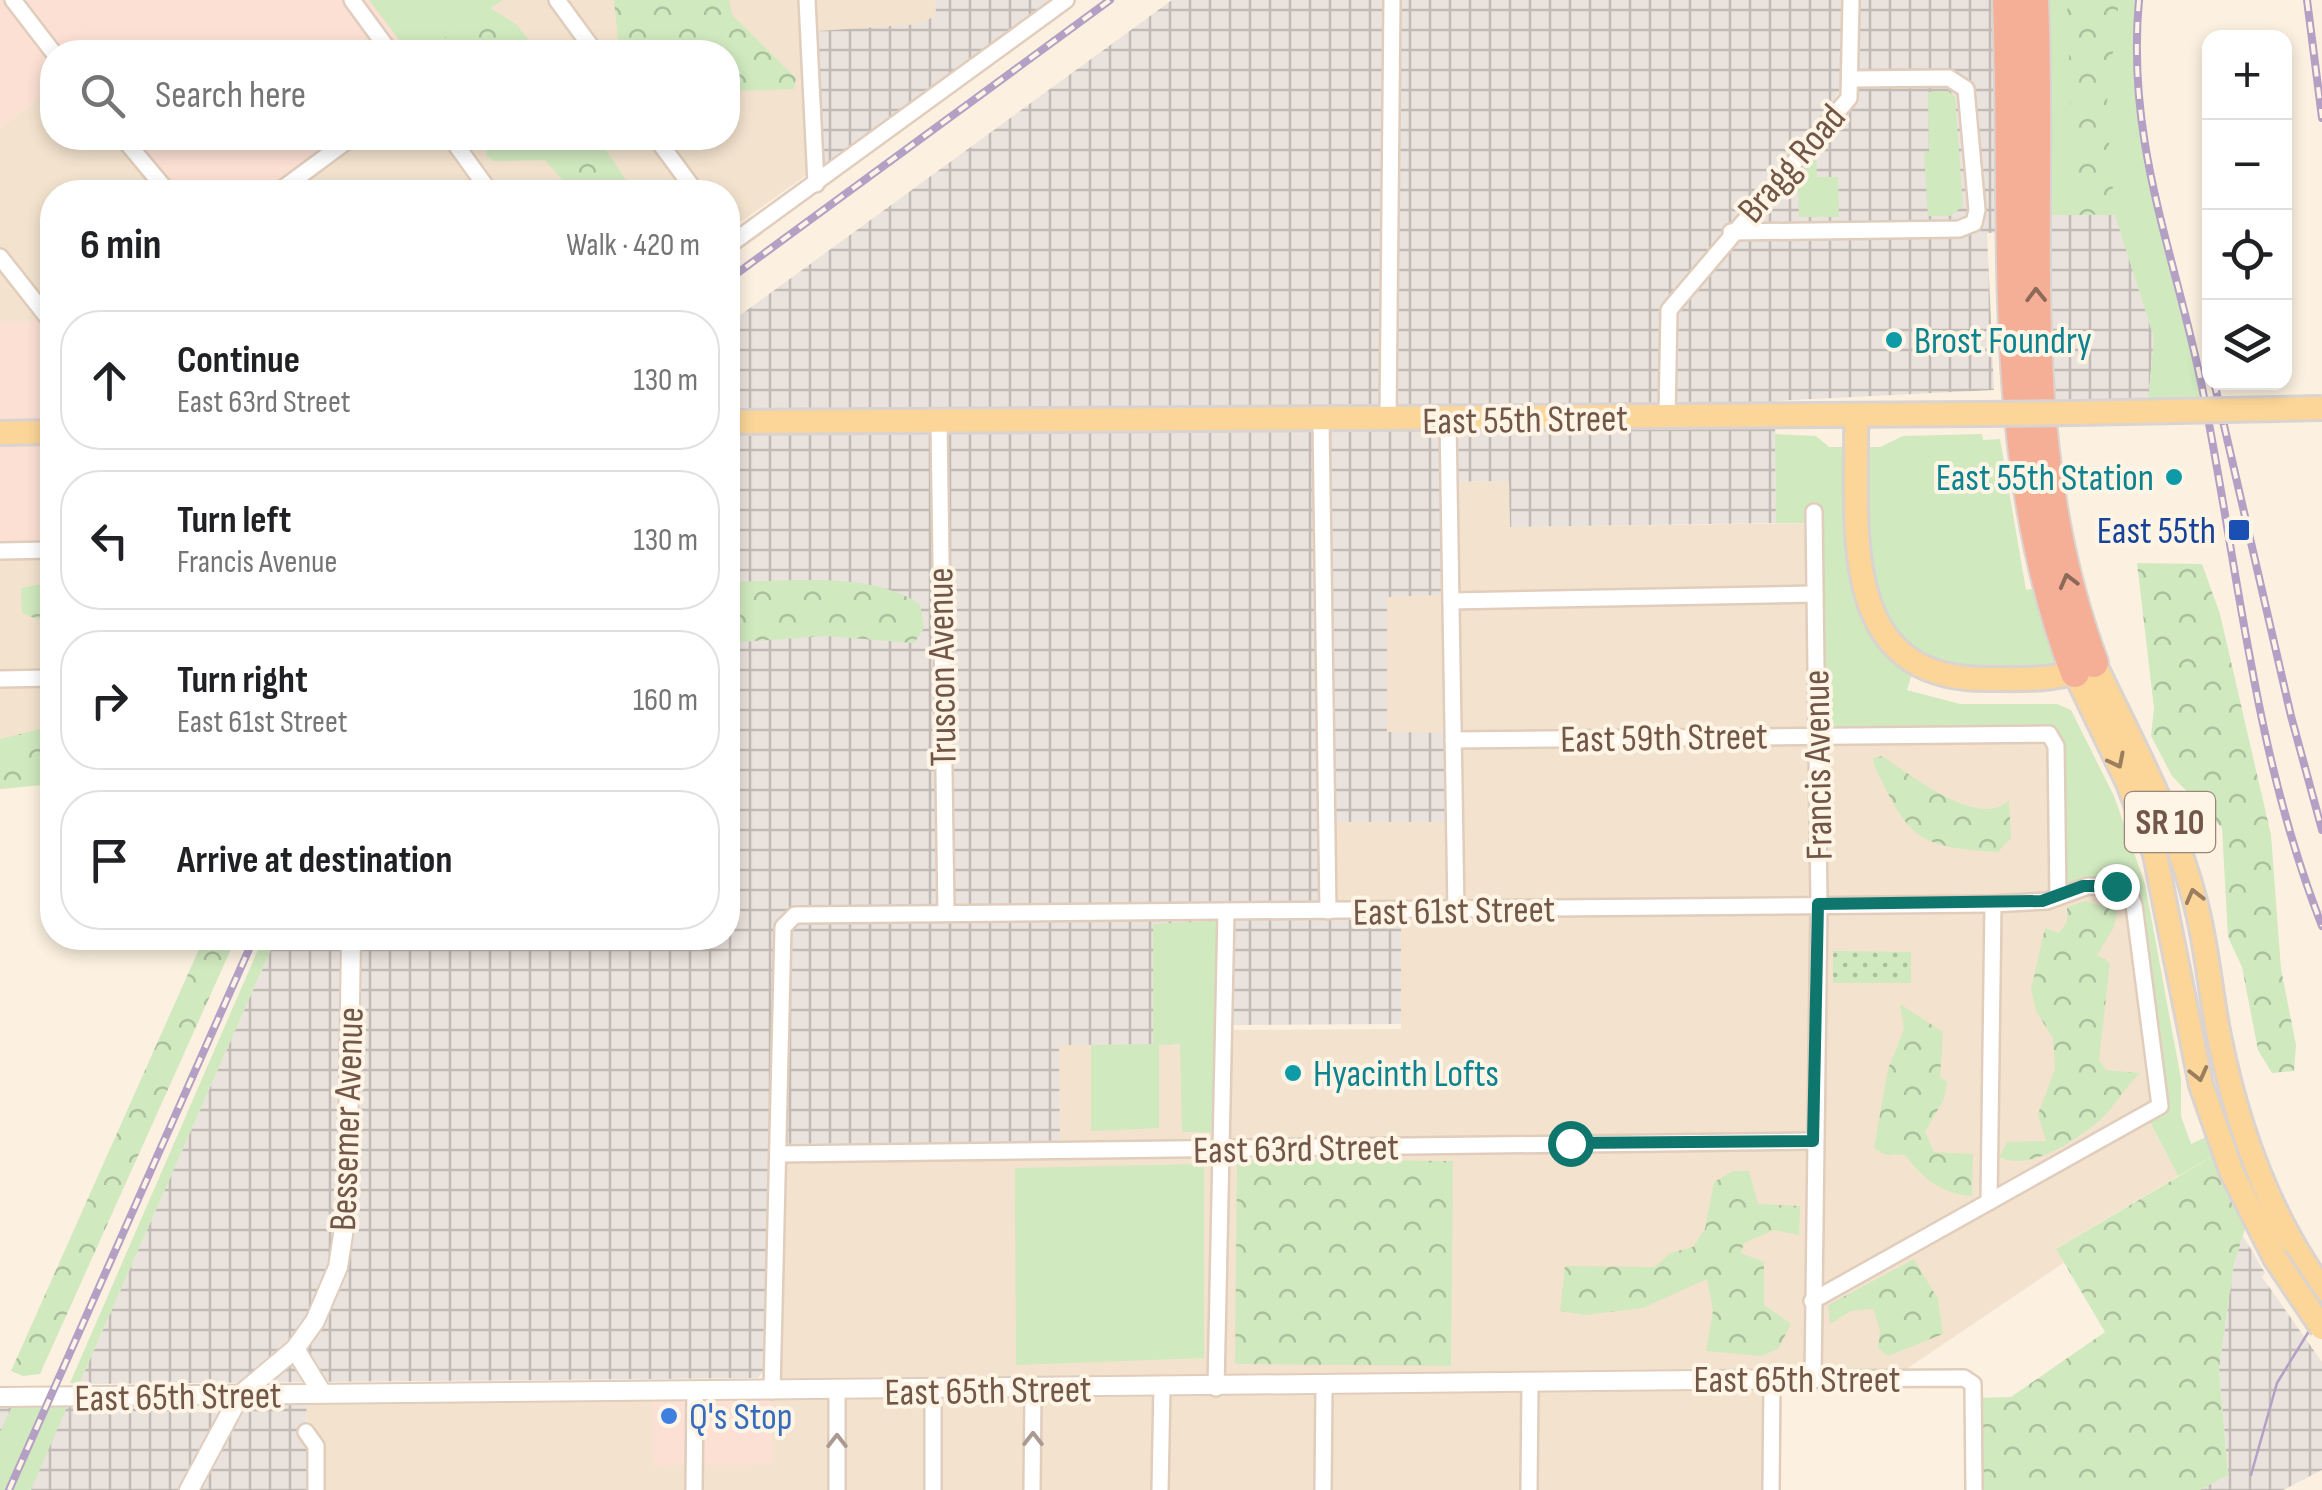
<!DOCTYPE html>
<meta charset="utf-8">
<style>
:root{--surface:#fff;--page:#f6f6f6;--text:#202124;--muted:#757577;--line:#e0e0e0}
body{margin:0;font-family:"Sofia Sans Condensed",sans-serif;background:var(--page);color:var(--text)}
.controls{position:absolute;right:30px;top:30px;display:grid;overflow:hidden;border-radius:20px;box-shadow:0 5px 15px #0003}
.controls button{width:90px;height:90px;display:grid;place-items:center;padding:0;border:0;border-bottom:2px solid var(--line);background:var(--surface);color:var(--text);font:50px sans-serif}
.stop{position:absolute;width:30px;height:30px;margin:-22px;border:8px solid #0f766e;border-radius:50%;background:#fff}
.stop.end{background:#0f766e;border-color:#fff;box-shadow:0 2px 10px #0008}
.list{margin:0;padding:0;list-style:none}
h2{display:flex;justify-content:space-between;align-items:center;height:130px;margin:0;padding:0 40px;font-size:42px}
h2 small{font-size:32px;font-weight:400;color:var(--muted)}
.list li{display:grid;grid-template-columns:65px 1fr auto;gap:30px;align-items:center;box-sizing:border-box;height:140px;margin:0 20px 20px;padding:0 20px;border:2px solid var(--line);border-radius:40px}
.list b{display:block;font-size:38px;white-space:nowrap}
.list p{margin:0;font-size:32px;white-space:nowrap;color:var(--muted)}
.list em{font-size:32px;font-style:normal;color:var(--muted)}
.icon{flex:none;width:55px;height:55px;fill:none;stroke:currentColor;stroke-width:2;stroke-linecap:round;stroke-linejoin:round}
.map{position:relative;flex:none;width:2322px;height:1490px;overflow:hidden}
.search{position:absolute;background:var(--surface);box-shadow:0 5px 15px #0003;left:40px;top:40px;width:700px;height:110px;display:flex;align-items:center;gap:25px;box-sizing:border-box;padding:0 35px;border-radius:40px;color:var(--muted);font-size:38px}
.panel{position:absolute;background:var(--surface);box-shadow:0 5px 15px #0003;left:40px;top:180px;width:700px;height:770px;border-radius:40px}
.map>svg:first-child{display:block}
</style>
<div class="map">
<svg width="2322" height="1490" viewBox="0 0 2322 1490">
<defs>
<pattern id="industrial-grid" width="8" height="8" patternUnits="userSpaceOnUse" patternTransform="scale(2.5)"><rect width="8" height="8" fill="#eae2dc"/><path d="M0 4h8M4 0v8" fill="none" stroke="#c2bab4"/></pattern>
<pattern id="forest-crowns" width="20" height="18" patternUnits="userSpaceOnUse" patternTransform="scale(2.5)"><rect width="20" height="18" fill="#d0e9bf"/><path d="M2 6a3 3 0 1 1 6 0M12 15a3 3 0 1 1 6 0" fill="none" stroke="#adc09d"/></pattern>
<pattern id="garden-dots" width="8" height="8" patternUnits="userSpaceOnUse" patternTransform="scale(2.5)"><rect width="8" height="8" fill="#d0e9bf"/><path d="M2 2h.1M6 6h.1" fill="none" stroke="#adc09d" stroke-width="1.8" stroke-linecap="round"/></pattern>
</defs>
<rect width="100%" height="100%" fill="#fcf1e0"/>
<g fill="#f3e3ce">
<polygon points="503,0 935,0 936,15 920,24 879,28 821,165 728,231 728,192 274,192 352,138 728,138 728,52 422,52"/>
<polygon points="52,87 52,138 112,138 157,192 52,192 52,321 0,321 0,129"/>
<polygon points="1510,481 1511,527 1815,523 1816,735 2041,733 2124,886 2162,1101 2146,1116 2178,1176 2057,1248 2065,1262 1893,1378 1773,1379 1771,1490 316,1490 306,1432 307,1393 772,1391 778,1154 1060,1151 1059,1045 1153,1044 1224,1030 1401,1029 1401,918 1320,918 1319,821 1444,733 1387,733 1387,596 1443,595 1441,482"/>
<polygon points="52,544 52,784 0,789 0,545"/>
</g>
<g fill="#fce0d3">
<polygon points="0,0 503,0 422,52 52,52 52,87 0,129"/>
<polygon points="112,138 352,138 274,192 157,192"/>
<polygon points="0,321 52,321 52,544 0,545"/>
<polygon points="772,1391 772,1464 653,1465 652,1392"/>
</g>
<g fill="url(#industrial-grid)">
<polygon points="935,0 1066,0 816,184 821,164 818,31 920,24 936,15"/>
<polygon points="1172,0 1843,0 1843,82 1834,102 1720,238 1727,238 1849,98 1851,0 1995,0 2010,232 1987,233 1994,390 1775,401 1776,523 1510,527 1509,481 1441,482 1443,595 1387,597 1387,732 1445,733 1446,822 1319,822 1320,918 1401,918 1401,1024 1218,1025 1217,1044 1059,1045 1060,1141 772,1144 768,1365 758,1378 79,1384 276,938 728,938 728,324"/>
<polygon points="2115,214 2154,338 2147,412 2038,414 2034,215"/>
<polygon points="2243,1236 2265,1273 2262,1277 2322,1362 2322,1470 2283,1490 2200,1490 2228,1474 2219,1368 2234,1264"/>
<polygon points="307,1393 306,1431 316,1490 0,1490 0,1397 228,1414 240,1395"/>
</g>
<g fill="#d0e9bf">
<polygon points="369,0 503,0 422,52 408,52"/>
<polygon points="2036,0 2139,0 2138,124 2206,411 2147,412 2154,338 2115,215 2034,215"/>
<polygon points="1948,91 1955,97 1963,206 1950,216 1928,216 1924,153 1929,152 1928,92"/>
<polygon points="1816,156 1817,177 1838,177 1839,217 1799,217 1798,178"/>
<polygon points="1775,434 1816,436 1829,447 1880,447 1903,436 1982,434 1983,440 2000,439 2026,590 2046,586 2075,673 1915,664 1907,690 1960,704 2057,704 2071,710 2114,796 2145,884 2181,1079 2181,1116 2191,1144 2217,1132 2223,1150 2178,1176 2146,1115 2158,1108 2127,888 2058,897 2055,740 1816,736 1814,523 1776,523"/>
<polygon points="1217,921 1215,1132 1182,1132 1180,1044 1159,1045 1159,1128 1091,1131 1091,1045 1153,1044 1153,924"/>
<polygon points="263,938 276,938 79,1384 70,1383"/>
<polygon points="1204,1164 1204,1358 1016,1365 1015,1168"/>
<polygon points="16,1398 71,1398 31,1490 0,1490 0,1432"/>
</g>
<g fill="url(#forest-crowns)">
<polygon points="614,0 729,0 732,15 796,78 794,89 728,91 728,52 663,52 651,46 639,52 619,52"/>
<polygon points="2067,0 2119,0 2106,110 2115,214 2075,215"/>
<polygon points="490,8 516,24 538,52 422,52"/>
<polygon points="495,138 598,138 634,192 573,192 545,160 494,161 486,156 487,144"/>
<polygon points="2137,563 2202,564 2220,614 2271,835 2281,969 2296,1045 2294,1071 2272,1073 2258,1050 2242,967 2228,937 2222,828 2172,776 2151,736 2154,708"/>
<polygon points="52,582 52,625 22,613 21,588"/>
<path d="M 728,582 C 787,582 868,570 920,604 L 924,628 L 914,643 L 826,636 L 728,643 Z"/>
<polygon points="52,726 52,784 0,789 0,739"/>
<path d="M 1882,756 C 1909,773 1979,831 2009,800 L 2011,838 L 1998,852 C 1915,847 1909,838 1874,765 L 1873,758 Z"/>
<path d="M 2085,901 L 2117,911 L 2114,927 L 2097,955 L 2110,963 L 2099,1060 L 2106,1070 L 2140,1073 C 2125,1087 2114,1108 2099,1121 C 2075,1141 2029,1172 1999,1157 L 2007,1142 L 2046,1141 L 2038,1114 L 2055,1069 L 2053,1038 L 2036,1011 L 2031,989 L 2045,928 L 2059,933 L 2067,922 L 2067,907 Z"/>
<polygon points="204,938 236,938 40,1374 23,1376 11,1371"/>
<path d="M 1900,1004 L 1943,1032 L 1940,1077 L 1947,1082 L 1944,1099 L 1925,1132 L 1934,1152 L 1973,1154 L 1972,1196 C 1942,1194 1923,1179 1905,1155 L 1884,1154 L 1874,1148 L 1888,1069 L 1904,1029 Z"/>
<polygon points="2223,1150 2250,1213 2234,1264 2219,1368 2228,1475 2200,1490 1974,1490 1976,1398 2011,1397 2105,1332 2056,1249"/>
<polygon points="1237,1159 1453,1161 1451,1366 1235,1364"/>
<polygon points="1733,1171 1749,1171 1758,1204 1800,1206 1799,1235 1774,1230 1744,1243 1741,1253 1764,1262 1764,1305 1791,1324 1778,1349 1761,1356 1706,1351 1713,1311 1707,1279 1643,1308 1584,1315 1560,1311 1565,1266 1655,1267 1670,1253 1693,1247 1705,1229 1714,1182"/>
<polygon points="1914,1259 1938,1299 1943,1334 1888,1356 1878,1348 1880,1330 1873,1309 1851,1311 1830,1324 1828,1305"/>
</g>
<polygon fill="url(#garden-dots)" points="1833,951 1911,952 1911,983 1833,983"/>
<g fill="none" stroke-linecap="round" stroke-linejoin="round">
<defs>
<g id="minor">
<polyline points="13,0 53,52"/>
<polyline points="352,0 390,52"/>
<polyline points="557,0 595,52"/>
<polyline points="807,0 816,184"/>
<polyline points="123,138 168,192"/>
<polyline points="451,138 490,192"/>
<polyline points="656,138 696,192"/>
<polyline points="278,192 351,138"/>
<polyline points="1731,232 1959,229 1974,223 1977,210 1966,89 1949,78 1852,79"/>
<polyline points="728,246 1066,0"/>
<polyline points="0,257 52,323"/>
<polyline points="1667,417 1669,310 1849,98 1851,0"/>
<polyline points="939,420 946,913"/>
<polyline points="1388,420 1392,0"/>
<polyline points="1321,421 1328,911"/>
<polyline points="1448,421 1456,911"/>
<polyline points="1814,512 1819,903 1813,1379 1964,1378 1973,1384 1974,1490"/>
<polyline points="0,551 52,550"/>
<polyline points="1451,601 1815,594"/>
<polyline points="0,679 52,678"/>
<polyline points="1453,740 2049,734 2056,746 2058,897"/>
<polyline points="778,1154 1813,1141"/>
<polyline points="1989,1202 1993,904"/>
<polyline points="1216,1388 1226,911"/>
<polyline points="933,1390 933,1490"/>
<polyline points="772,1391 783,927 795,915 1993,904 2047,901 2088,886 2127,888 2134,905 2160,1106 1812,1301"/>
<polyline points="837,1392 837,1490"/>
<polyline points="306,1432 316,1446 316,1490"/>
<polyline points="694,1490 695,1391"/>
<polyline points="1032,1490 1033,1389"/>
<polyline points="1160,1490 1162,1387"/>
<polyline points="1323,1490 1324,1387"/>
<polyline points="1529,1490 1530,1383"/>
<polyline points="1771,1490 1772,1379"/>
</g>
<g id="tertiary">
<polyline points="295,1349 322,1393"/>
<polyline points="0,1397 1813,1379"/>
<polyline points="189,1490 240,1395 295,1349 315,1321 338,1267 347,1209 351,938"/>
</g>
<g id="primary">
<polyline points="2072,413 2178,411"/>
<path d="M 1856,415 C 1858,525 1834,682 1990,679 C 2027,679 2061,682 2094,663 C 2131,741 2173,816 2195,901 C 2207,945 2210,991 2219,1036 C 2237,1126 2268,1214 2322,1289"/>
<polyline points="728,422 1981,414"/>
<polyline points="0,433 52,432"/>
<polyline points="2075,673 2128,783 2155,854 2201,1085 2232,1173 2275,1258"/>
</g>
<g id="motorway">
<path d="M 2007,0 C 2016,227 1993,457 2075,673"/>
<path d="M 2034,0 C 2044,228 2012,443 2094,663"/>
</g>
</defs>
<use href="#minor" stroke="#e0cdbc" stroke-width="20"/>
<use href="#tertiary" stroke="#e0cdbc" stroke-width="22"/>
<use href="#primary" stroke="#dad3cf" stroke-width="28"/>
<use href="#motorway" stroke="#dad3cf" stroke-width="32"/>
<use href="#minor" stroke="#fff" stroke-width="15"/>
<use href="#tertiary" stroke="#fff" stroke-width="18"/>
<use href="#primary" stroke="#fbd698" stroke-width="22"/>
<use href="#motorway" stroke="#f6af97" stroke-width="28"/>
<polyline stroke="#b3a0c4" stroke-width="2.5" points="2251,1475 2277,1383 2322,1310"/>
<defs>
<g id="rail">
<path d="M 2139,0 C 2126,143 2174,250 2202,387 C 2238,566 2254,754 2322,926"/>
<polyline points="2307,0 2322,118"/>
<polyline points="728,280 1110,0"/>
<polyline points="2214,382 2291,716 2322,830"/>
<polyline points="9,1490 254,938"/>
</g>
</defs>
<use href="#rail" stroke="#b3a0c4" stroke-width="8"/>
<use href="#rail" stroke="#fff5e6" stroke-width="4" stroke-dasharray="11" stroke-linecap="butt"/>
<defs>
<g id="primary-bridge">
<polyline points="2178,411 2322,408"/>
<polyline points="1981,414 2072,413"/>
<polyline points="2275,1258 2322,1328"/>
</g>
</defs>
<use href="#primary-bridge" stroke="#dad3cf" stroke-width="28" stroke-linecap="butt"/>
<use href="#primary-bridge" stroke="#fbd698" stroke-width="22"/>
</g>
<defs><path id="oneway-chevron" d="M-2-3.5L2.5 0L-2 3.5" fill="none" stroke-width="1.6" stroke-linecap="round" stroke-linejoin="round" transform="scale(2.5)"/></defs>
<g stroke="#8c6958">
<use href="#oneway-chevron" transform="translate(2036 295) rotate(-91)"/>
<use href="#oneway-chevron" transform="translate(2068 581) rotate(-105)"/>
</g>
<g stroke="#9b7d60">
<use href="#oneway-chevron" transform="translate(2117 761) rotate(63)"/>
<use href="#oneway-chevron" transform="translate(2194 896) rotate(-105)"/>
<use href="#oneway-chevron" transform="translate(2199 1074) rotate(76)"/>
</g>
<g stroke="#aa9a91">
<use href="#oneway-chevron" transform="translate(1033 1439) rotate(-90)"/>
<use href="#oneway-chevron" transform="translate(837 1441) rotate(-90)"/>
</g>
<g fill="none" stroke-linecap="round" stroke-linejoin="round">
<polyline stroke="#0f766e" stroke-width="12" points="1570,1143 1813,1141 1818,904 2042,901 2083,886 2116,886"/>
</g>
<g fill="#0f9aa8" stroke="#fff5e6" stroke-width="4">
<circle cx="1894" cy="340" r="10"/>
<circle cx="2174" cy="477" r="10"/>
<circle cx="1293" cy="1073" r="10"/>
</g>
<rect fill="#1a4fb4" stroke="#fff5e6" stroke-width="4" x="2227" y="518" width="24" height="24" rx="5"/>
<circle fill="#3f7fe0" stroke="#fff5e6" stroke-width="4" cx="669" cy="1416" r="10"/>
<g text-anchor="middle" stroke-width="8" stroke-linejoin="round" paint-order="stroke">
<rect fill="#fff5e6" stroke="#9c8677" stroke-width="2.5" x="2125" y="792" width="90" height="60" rx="8"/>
<g font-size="35" font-weight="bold" fill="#725748">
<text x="2170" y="834">SR 10</text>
</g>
<g font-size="38" fill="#725748" stroke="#fff5e6">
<text transform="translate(1791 163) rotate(-49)" y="13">Bragg Road</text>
<text transform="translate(1525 419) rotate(-1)" y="13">East 55th Street</text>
<text transform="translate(941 667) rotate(-91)" y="13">Truscon Avenue</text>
<text transform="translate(1664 737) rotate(-1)" y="13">East 59th Street</text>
<text transform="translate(1817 765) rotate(-91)" y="13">Francis Avenue</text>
<text transform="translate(1454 910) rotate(-1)" y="13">East 61st Street</text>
<text transform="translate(346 1119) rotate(-88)" y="13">Bessemer Avenue</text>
<text transform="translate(1296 1148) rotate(-1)" y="13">East 63rd Street</text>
<text x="1797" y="1392">East 65th Street</text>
<text transform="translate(988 1390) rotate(-1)" y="13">East 65th Street</text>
<text transform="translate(178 1396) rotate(-1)" y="13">East 65th Street</text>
</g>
<g font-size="38" fill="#0d838f" stroke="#fff5e6" text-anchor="start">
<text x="1914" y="353">Brost Foundry</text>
<text x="2154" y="490" text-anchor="end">East 55th Station</text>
<text x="1313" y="1086">Hyacinth Lofts</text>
</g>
<g font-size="38" fill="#164399" stroke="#fff5e6" text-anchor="end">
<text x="2216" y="543">East 55th</text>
</g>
<g font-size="38" fill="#366cbe" stroke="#fff5e6" text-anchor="start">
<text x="689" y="1429">Q's Stop</text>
</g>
</g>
</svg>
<div class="controls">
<button>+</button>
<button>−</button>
<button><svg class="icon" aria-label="locate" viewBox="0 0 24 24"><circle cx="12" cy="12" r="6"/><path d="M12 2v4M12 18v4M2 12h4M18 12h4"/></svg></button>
<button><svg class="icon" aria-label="layers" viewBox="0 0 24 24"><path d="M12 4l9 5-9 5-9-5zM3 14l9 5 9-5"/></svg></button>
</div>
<div class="stop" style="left:1570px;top:1143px"></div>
<div class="stop end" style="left:2116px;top:886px"></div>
<div class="search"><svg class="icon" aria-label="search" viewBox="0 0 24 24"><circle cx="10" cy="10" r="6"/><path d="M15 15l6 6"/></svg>Search here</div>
<section class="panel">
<h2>6 min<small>Walk · 420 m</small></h2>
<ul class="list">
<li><svg class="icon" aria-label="ahead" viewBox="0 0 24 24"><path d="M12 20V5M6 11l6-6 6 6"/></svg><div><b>Continue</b><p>East 63rd Street</p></div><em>130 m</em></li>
<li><svg class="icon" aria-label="left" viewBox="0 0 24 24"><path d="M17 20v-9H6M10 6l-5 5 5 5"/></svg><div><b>Turn left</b><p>Francis Avenue</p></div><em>130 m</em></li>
<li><svg class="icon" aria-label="right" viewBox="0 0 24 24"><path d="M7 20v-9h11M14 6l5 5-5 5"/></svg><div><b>Turn right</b><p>East 61st Street</p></div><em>160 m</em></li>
<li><svg class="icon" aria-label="arrive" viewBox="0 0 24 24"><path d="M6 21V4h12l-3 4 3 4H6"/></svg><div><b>Arrive at destination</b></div></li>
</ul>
</section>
</div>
